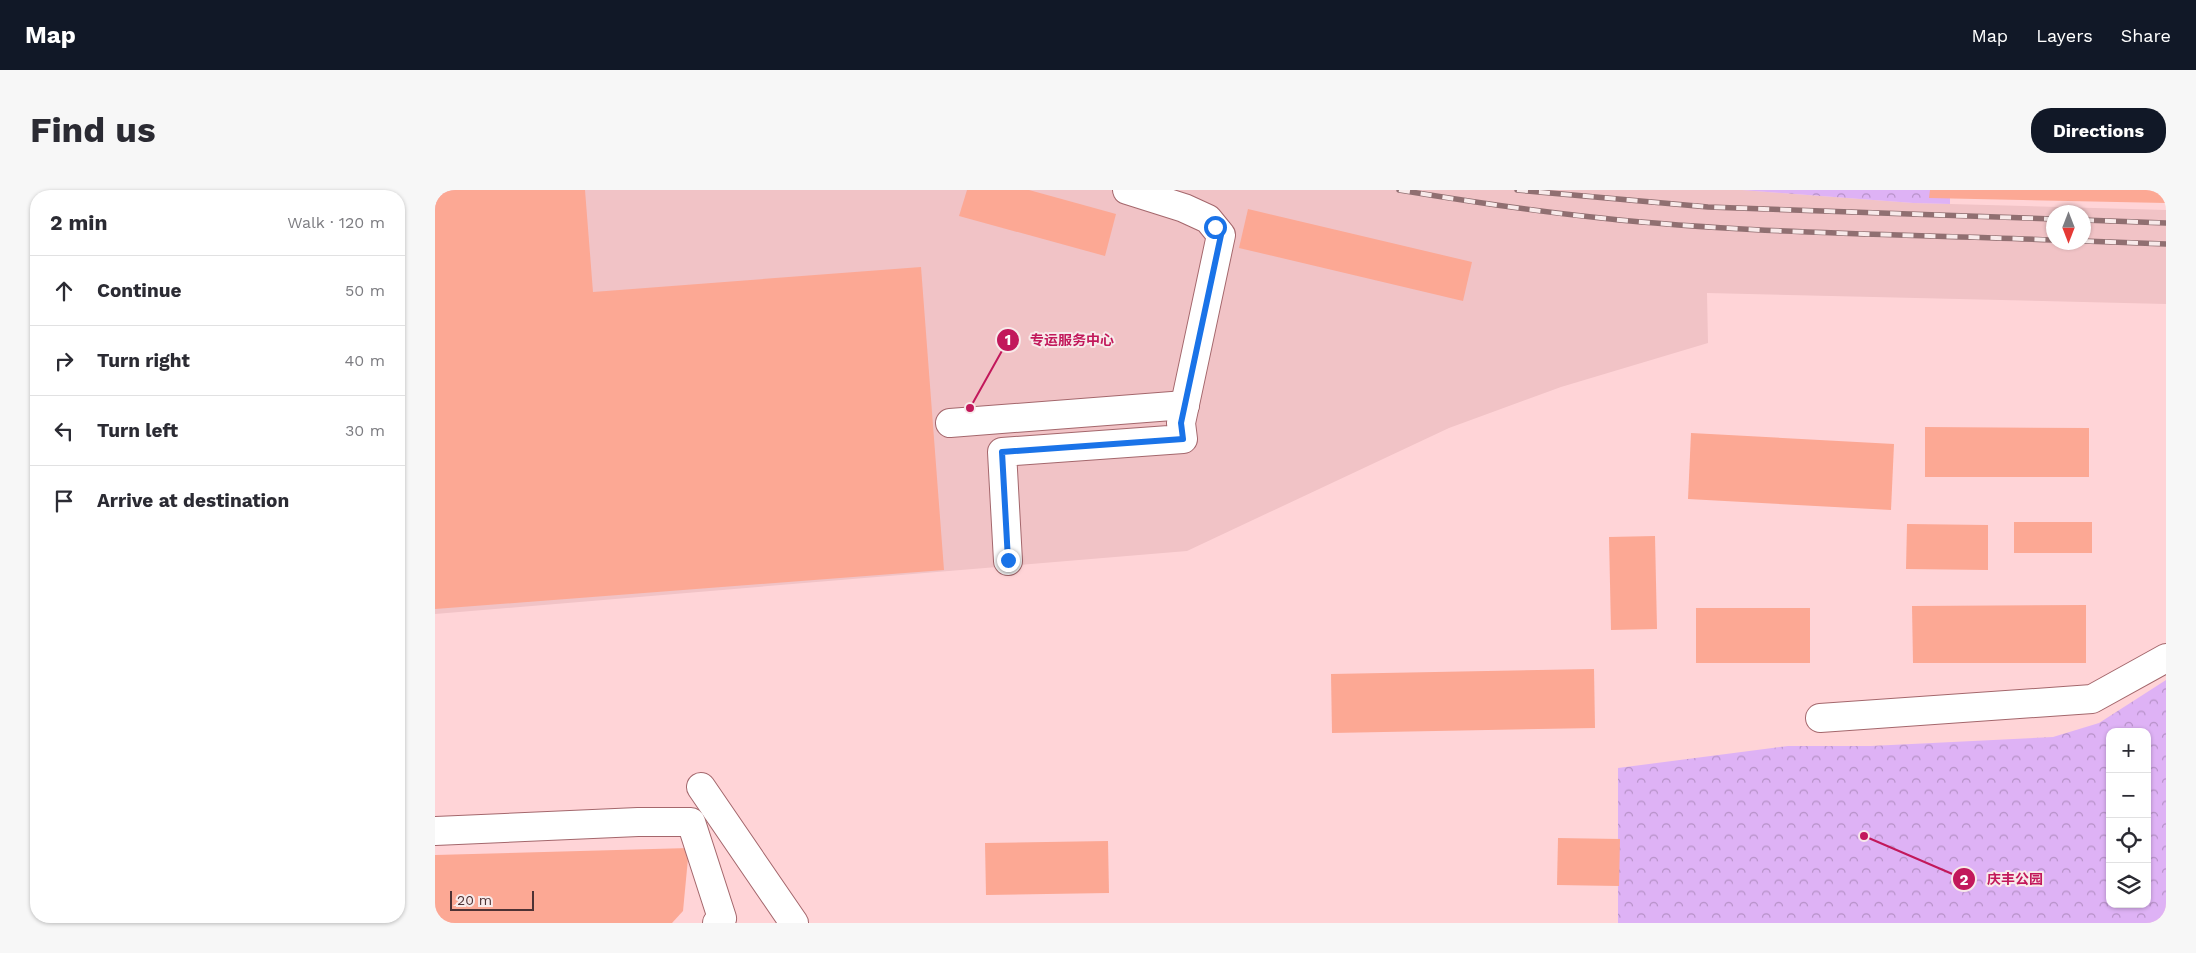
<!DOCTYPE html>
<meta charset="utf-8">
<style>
:root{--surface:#fff;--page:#f7f7f7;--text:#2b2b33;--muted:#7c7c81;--line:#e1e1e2;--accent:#111827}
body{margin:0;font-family:"Work Sans","Noto Sans SC",sans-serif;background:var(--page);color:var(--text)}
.controls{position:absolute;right:15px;bottom:15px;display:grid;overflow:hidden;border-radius:10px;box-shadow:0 1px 4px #0004}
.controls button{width:45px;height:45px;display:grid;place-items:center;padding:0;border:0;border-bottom:1px solid var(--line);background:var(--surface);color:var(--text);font:25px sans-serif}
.compass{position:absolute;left:1611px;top:15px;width:45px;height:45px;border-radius:50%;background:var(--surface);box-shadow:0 1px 4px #0004;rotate:180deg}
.scale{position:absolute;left:15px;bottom:12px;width:84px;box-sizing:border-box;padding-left:5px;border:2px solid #4d3234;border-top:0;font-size:14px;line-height:18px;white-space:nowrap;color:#4d3234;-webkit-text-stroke:4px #f8eaea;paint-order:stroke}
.stop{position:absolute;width:15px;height:15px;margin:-11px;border:4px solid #1a73e8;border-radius:50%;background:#fff}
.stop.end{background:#1a73e8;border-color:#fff;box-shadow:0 1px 5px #0008}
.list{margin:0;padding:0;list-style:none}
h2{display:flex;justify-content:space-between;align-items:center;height:65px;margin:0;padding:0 20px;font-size:21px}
h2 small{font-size:16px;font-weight:400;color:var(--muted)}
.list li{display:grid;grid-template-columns:32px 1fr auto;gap:15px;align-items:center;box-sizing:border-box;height:70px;padding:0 20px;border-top:1px solid var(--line)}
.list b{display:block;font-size:19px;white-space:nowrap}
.list em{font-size:16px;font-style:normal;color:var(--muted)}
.icon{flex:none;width:28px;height:28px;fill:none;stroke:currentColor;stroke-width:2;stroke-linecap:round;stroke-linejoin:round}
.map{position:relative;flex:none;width:1731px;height:733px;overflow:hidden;border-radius:20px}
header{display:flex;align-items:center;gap:30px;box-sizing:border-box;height:70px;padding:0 25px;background:var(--accent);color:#fff}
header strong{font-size:24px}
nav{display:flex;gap:28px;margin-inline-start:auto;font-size:18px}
.intro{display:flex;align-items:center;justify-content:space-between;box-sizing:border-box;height:120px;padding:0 30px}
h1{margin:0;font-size:35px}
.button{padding:12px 22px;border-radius:20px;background:var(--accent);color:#fff;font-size:18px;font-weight:700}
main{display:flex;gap:30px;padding:0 30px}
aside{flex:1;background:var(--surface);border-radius:20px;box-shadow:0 1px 4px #0004}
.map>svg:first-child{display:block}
</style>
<header>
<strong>Map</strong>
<nav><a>Map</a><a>Layers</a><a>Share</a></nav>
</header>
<div class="intro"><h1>Find us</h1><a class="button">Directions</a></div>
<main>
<aside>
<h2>2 min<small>Walk · 120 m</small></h2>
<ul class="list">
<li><svg class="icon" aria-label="ahead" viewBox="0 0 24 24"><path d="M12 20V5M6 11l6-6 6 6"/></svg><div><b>Continue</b></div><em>50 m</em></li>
<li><svg class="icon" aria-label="right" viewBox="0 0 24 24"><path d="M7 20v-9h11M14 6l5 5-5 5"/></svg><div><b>Turn right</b></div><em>40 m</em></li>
<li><svg class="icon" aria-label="left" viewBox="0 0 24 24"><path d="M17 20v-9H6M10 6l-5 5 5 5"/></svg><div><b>Turn left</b></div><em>30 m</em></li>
<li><svg class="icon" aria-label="arrive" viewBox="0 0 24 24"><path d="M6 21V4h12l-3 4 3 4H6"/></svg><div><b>Arrive at destination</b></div></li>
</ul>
</aside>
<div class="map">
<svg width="1731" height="733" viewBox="0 0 1731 733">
<defs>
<pattern id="park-crowns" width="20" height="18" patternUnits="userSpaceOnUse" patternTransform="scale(1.25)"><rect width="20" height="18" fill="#deb2f5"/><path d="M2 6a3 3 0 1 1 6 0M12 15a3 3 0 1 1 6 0" fill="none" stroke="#b691c7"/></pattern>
</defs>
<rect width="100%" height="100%" fill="#ffd4d7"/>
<path fill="#f1c3c6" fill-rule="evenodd" d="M 0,0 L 1307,0 L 1478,13 L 1731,20 L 1731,114 L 1272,103 L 1273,153 L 1126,197 L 1014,238 L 752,361 L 0,424 ZM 1618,22 L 1648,22 L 1648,52 L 1618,52 Z"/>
<g fill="url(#park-crowns)" fill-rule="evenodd">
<polygon points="1307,0 1515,0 1515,14 1478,13"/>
<path d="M 1731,490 L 1731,733 L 1183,733 L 1183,578 L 1353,556 L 1436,556 L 1618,547 L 1664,533 ZM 1675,542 L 1712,542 L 1712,714 L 1675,714 Z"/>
</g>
<g fill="#fca894">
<polygon points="0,0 150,0 158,102 486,77 509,380 0,419"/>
<polygon points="532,0 594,0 681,24 670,66 524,26"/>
<polygon points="1495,0 1731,0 1731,13 1494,8"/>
<polygon points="813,19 1037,72 1028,111 804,58"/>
<polygon points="1490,237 1654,238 1654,287 1490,287"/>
<polygon points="1256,243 1459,254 1456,320 1253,309"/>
<rect x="1579" y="332" width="78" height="31"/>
<polygon points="1472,334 1553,335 1553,380 1471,379"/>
<polygon points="1220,346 1222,439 1176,440 1174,347"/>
<polygon points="1651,415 1651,473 1478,473 1477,416"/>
<rect x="1261" y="418" width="114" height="55"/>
<polygon points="1159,479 1160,538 897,543 896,484"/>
<polygon points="1123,648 1185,649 1184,696 1122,695"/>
<polygon points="673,651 674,703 551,705 550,653"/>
<polygon points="254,658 248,721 237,733 0,733 0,665"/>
</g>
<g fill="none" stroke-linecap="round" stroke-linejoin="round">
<defs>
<g id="minor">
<polyline points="515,233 750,215"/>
<polyline points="573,371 567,262 748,249 746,233 786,45 773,29 749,18 692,0"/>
<polyline points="1385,528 1657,509 1731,468"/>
<polyline points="266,597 359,733"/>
<polyline points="0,641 203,632 256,632 287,728 282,733"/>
</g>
</defs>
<use href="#minor" stroke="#a4676c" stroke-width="30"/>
<use href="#minor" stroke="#fff" stroke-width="28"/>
<defs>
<g id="rail">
<path d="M 964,0 C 1031,11 1098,21 1166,28 C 1316,44 1468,44 1618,50"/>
<polyline points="1082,0 1273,17 1618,29"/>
<polyline points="1648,30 1731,33"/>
<polyline points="1648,51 1731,54"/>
</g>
</defs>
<use href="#rail" stroke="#906f71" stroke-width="5.5"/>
<use href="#rail" stroke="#f8eaea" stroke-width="4" stroke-dasharray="11" stroke-linecap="butt"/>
</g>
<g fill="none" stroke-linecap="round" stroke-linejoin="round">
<polyline stroke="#1a73e8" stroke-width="6" points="573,370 567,262 748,249 746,233 786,45 780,37"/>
</g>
<path fill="none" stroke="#c2185b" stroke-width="2" d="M535 218L573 150M1429 646L1529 689"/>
<g fill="#c2185b" stroke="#f8eaea" stroke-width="2">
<circle cx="535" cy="218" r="5"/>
<circle cx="1429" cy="646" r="5"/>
<circle cx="573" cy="150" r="12"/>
<circle cx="1529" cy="689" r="12"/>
</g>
<g font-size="15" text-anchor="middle" font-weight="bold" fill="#fff">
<text x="573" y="155">1</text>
<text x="1529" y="695">2</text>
</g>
<g font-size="14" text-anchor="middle" font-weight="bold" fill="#c2185b" stroke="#f8eaea" stroke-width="4" stroke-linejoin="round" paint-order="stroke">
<text x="637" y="155">专运服务中心</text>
<text x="1580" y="694">庆丰公园</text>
</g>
</svg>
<div class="controls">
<button>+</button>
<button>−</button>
<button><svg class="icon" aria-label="locate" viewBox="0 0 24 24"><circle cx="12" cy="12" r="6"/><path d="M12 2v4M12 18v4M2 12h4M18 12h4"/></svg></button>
<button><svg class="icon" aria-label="layers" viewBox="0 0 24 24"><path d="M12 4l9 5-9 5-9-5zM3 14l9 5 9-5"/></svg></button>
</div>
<svg class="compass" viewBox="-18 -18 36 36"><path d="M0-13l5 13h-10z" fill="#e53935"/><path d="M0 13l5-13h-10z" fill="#7c7c81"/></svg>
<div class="scale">20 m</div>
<div class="stop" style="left:780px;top:37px"></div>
<div class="stop end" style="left:573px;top:370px"></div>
</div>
</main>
